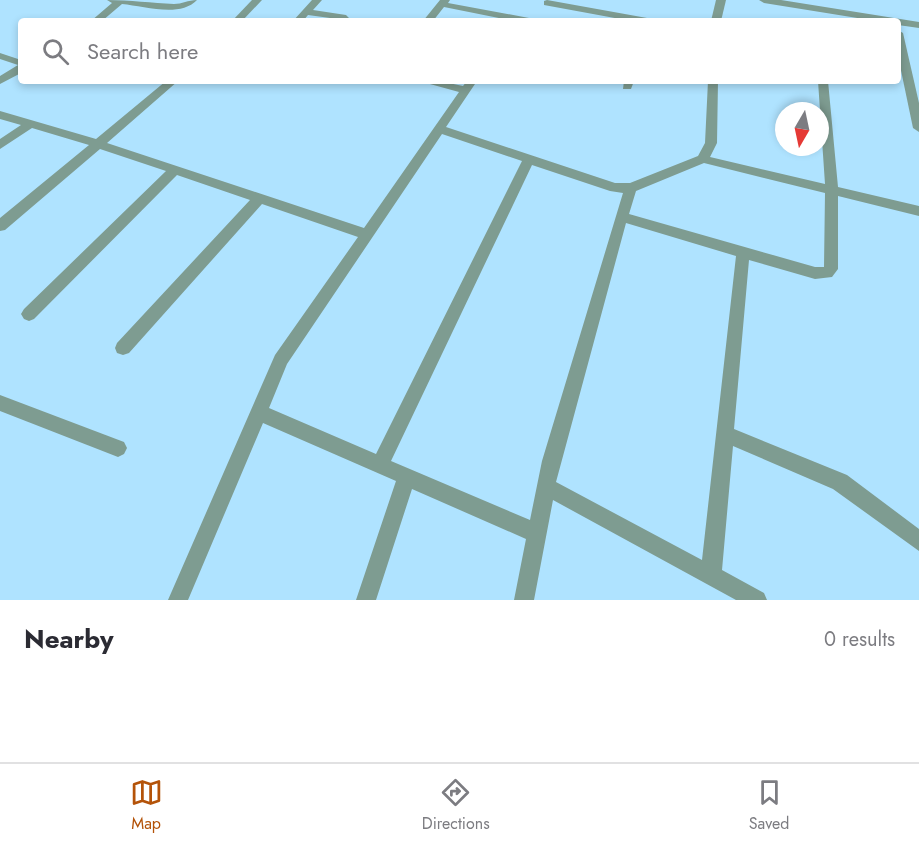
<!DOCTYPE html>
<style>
:root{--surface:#fff;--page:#f2f2f3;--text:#2b2b33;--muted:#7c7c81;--line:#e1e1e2;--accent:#b45309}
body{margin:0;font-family:Jost,sans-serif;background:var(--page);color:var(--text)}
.compass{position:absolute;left:775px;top:102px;width:54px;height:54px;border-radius:50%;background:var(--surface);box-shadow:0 3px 9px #0003;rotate:189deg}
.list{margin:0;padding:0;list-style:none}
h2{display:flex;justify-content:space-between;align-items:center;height:78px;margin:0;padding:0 24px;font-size:26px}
h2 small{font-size:20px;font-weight:400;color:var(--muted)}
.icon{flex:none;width:33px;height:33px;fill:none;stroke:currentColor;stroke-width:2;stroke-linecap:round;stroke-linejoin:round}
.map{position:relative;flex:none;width:919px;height:600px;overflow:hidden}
.search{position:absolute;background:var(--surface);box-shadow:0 3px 9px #0003;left:18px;right:18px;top:18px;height:66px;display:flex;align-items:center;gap:15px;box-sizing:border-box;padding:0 21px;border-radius:6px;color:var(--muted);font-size:22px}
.sheet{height:162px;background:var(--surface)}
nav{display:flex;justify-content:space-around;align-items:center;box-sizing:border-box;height:84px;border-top:2px solid var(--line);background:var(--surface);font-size:16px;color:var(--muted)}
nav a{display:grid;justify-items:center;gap:3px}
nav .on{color:var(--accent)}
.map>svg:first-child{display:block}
</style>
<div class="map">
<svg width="919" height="600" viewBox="0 0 919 600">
<rect width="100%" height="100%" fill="#afe3ff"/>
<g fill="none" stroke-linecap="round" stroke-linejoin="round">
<g fill="#7e9c91" fill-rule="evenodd">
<path d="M 107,0 C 130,0 152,3 174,4 C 182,4 188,0 197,0 C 180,18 144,6 122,4 L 102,21 L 91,21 L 112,3 Z"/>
<polygon points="252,0 262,0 242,21 232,21"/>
<polygon points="312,0 322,0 313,10 346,15 352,21 308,15 303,21 293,21"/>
<polygon points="440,0 450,0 448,3 529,18 534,21 514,21 444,7 433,21 423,21"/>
<polygon points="547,0 647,18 652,21 631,21 544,5 544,1"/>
<polygon points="716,0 726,0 721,21 711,21"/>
<polygon points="759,0 781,0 919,22 919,28 898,25 898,21 876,21 764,3"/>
<polygon points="898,30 903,33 919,103 919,132 913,128 898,56"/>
<polygon points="0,53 21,60 21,73 0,84 0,76 18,65 0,59"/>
<path d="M 166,81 L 178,81 L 107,143 L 364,228 L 459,92 L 419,81 L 439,81 L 463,86 L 467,81 L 477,81 L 446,127 L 615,183 L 630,183 L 698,156 L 705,143 L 708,81 L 718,81 L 717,143 L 710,157 L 825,184 L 818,81 L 828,81 L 838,187 L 919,206 L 919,216 L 838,196 L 838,269 L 832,277 L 815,279 L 749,260 L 734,429 L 847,475 L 919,529 L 919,551 L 833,489 L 733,446 L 722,570 L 764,593 L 767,600 L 736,600 L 553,500 L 534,600 L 514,600 L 526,539 L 412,489 L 376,600 L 356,600 L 396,481 L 263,423 L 188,600 L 168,600 L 275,355 L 358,237 L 262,204 L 129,353 L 123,355 L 117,353 L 115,348 L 117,343 L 250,200 L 177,175 L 34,319 L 29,321 L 24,319 L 21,314 L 24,309 L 166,171 L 100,149 L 5,230 L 0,231 L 0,218 L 89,145 L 32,128 L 0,149 L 0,139 L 21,125 L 0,119 L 0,111 L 96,139 ZM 442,134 L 522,161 L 376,454 L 269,408 L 287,364 ZM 704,163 L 825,193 L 824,267 L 815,267 L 629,214 L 636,191 ZM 532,165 L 610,191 L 623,193 L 542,461 L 530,520 L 391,461 ZM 626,223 L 736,256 L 702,560 L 556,482 Z"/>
<polygon points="624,81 634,81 631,89 623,89"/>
<polygon points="0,395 124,442 127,448 124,454 118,457 0,411"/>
</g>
</g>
</svg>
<svg class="compass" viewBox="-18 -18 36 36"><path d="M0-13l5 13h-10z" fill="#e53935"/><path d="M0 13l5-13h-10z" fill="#7c7c81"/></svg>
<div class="search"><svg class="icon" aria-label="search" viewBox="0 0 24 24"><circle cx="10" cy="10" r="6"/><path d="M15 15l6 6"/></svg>Search here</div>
</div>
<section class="sheet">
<h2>Nearby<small>0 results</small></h2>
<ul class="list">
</ul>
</section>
<nav>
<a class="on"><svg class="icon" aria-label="map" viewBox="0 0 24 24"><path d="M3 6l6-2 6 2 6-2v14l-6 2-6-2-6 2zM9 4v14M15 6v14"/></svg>Map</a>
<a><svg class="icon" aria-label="directions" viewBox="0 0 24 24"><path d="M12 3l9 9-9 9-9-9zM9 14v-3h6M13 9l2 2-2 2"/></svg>Directions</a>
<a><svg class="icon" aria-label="saved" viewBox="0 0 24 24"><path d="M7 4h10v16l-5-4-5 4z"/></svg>Saved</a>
</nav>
